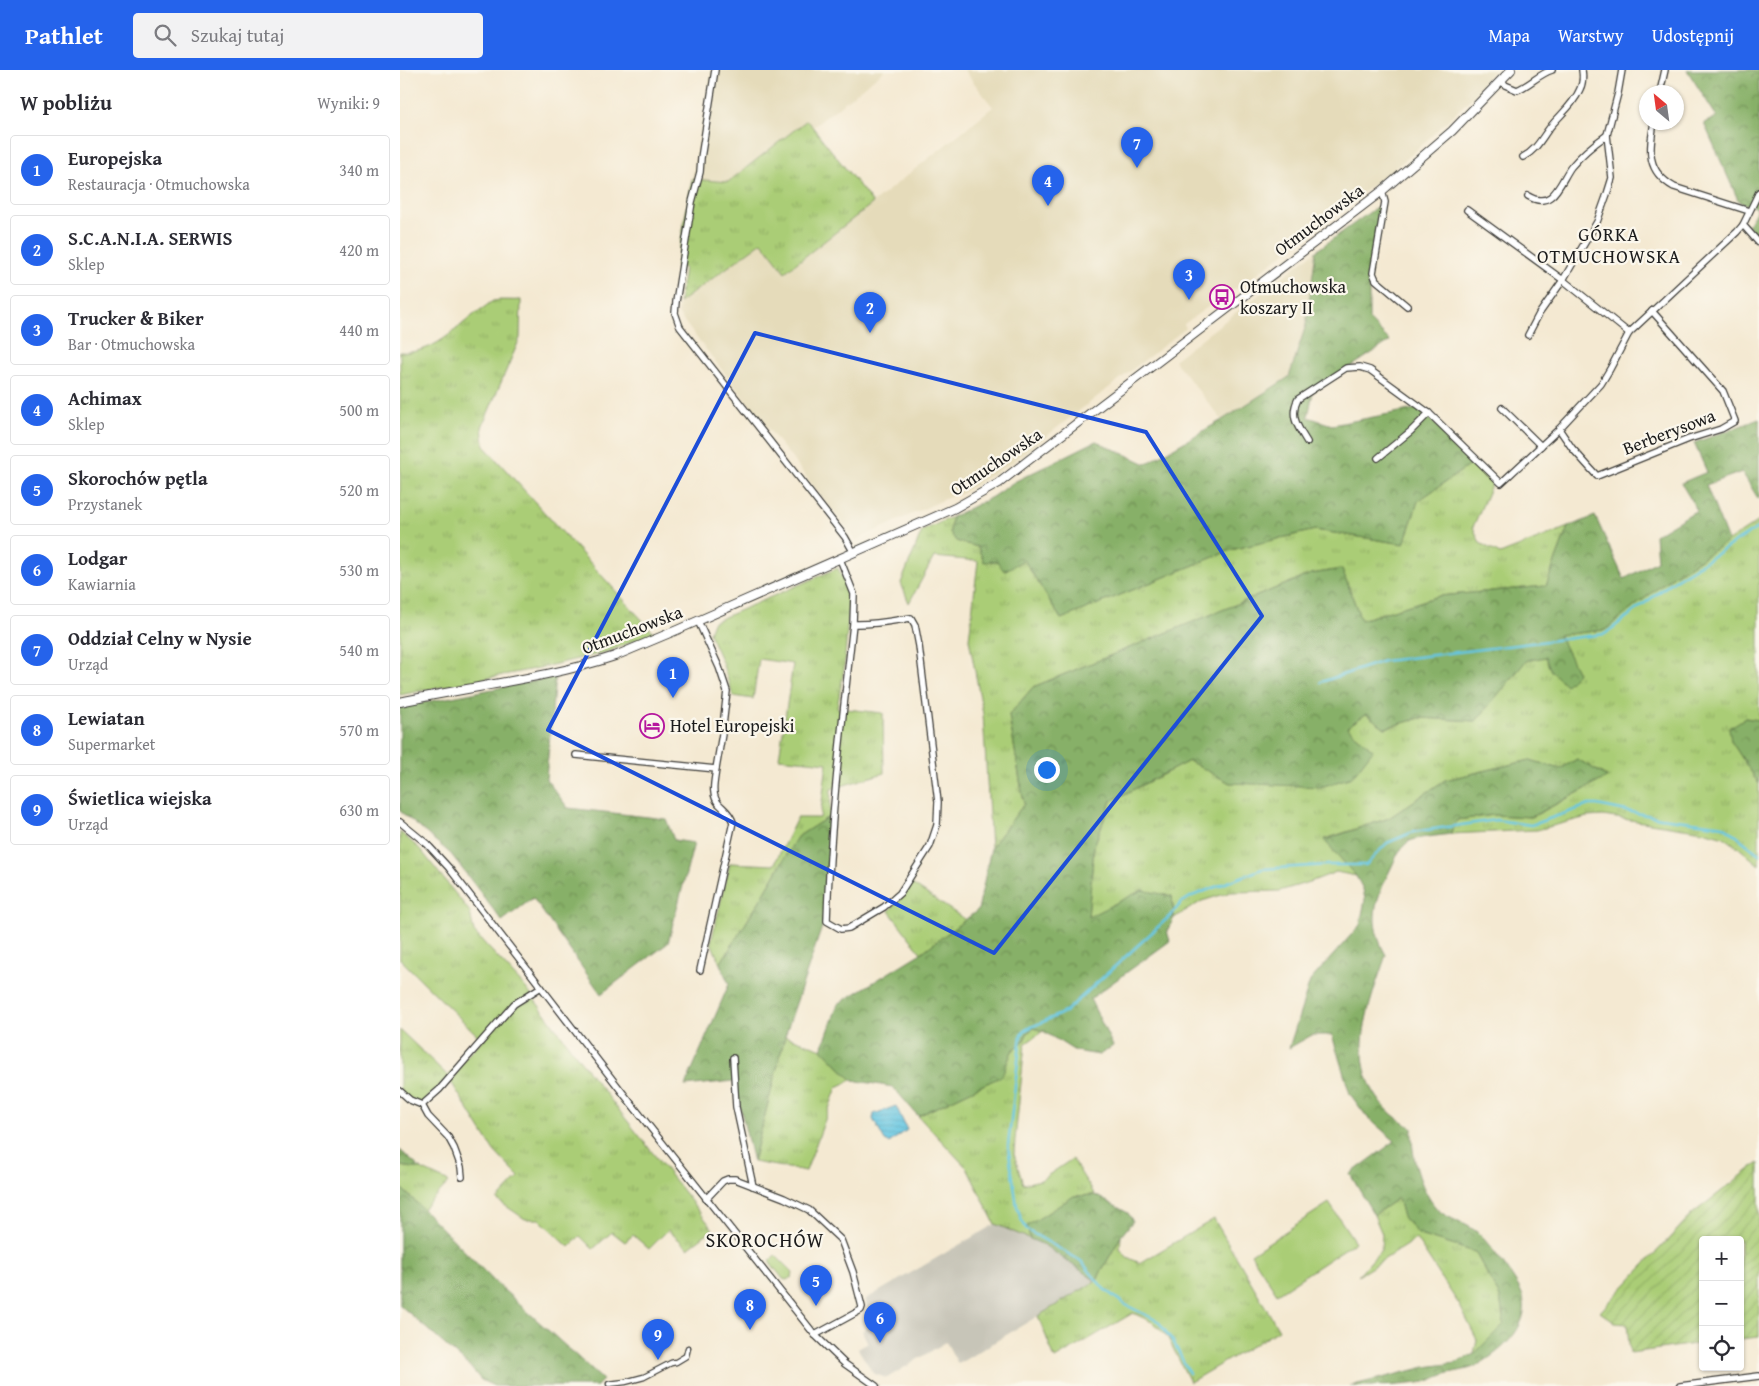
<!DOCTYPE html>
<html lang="pl">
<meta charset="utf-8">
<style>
:root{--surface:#fff;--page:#f2f2f3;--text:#2b2b33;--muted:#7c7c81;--line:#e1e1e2;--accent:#2563eb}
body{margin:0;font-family:"Gentium Book Plus",serif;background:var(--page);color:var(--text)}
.controls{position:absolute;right:15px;bottom:15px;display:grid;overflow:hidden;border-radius:5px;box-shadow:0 1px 4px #0004}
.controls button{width:45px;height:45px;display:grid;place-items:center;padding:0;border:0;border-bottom:1px solid var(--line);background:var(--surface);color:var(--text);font:25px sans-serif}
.compass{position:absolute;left:1239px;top:15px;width:45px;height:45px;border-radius:50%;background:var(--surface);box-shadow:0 1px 4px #0004;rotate:331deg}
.you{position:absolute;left:646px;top:699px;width:18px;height:18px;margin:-12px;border:4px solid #fff;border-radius:50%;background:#1a73e8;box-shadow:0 0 0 8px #1a73e833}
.badge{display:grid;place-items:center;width:32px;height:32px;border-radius:50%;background:var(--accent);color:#fff;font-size:16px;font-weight:700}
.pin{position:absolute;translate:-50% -41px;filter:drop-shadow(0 1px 2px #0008)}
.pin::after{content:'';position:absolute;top:26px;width:18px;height:15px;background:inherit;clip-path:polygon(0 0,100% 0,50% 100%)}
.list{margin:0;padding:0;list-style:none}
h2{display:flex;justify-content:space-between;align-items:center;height:65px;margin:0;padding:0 20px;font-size:21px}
h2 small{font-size:16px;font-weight:400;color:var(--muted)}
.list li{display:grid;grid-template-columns:32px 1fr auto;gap:15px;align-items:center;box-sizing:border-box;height:70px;margin:0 10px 10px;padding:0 10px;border:1px solid var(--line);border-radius:5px}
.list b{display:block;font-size:19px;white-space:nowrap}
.list p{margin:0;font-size:16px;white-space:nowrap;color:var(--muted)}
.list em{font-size:16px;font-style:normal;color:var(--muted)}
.icon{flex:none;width:28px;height:28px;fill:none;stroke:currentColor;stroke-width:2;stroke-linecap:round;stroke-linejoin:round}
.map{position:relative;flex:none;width:1359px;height:1316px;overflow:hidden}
header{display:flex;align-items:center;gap:30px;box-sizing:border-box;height:70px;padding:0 25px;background:var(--accent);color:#fff}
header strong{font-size:24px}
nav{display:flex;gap:28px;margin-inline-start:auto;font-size:18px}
.search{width:350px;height:45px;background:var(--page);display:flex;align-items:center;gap:12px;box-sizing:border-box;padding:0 18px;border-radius:5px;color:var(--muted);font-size:19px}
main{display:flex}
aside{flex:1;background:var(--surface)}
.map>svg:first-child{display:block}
</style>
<header>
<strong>Pathlet</strong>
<div class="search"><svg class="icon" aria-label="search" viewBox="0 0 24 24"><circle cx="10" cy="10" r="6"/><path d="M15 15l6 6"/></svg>Szukaj tutaj</div>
<nav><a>Mapa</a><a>Warstwy</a><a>Udostępnij</a></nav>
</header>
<main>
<aside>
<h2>W pobliżu<small>Wyniki: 9</small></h2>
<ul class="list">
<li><span class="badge">1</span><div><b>Europejska</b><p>Restauracja · Otmuchowska</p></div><em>340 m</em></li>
<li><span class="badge">2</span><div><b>S.C.A.N.I.A. SERWIS</b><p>Sklep</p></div><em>420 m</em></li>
<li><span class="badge">3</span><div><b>Trucker &amp; Biker</b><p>Bar · Otmuchowska</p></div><em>440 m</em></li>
<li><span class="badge">4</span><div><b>Achimax</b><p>Sklep</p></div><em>500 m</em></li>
<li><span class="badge">5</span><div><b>Skorochów pętla</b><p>Przystanek</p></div><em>520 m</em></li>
<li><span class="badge">6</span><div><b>Lodgar</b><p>Kawiarnia</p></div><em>530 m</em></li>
<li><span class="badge">7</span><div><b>Oddział Celny w Nysie</b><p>Urząd</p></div><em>540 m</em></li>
<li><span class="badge">8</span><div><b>Lewiatan</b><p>Supermarket</p></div><em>570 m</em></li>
<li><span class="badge">9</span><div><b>Świetlica wiejska</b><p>Urząd</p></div><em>630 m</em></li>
</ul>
</aside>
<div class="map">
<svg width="1359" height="1316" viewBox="0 0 1359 1316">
<defs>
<pattern id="grass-tufts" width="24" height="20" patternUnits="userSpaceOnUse" patternTransform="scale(1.25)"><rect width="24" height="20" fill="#aacd76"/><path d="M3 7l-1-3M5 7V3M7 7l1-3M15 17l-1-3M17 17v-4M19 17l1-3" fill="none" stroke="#92af66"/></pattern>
<pattern id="forest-crowns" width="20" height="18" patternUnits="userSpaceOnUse" patternTransform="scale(1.25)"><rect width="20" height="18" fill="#87b067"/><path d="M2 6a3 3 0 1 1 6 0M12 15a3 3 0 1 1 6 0" fill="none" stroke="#6e8e54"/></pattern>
<pattern id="garden-furrows" width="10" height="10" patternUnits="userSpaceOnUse" patternTransform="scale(1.25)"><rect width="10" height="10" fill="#aacd76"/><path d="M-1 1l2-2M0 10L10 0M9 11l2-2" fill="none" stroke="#92af66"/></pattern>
<pattern id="water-rules" width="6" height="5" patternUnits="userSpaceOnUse" patternTransform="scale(1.25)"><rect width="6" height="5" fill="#64c6e2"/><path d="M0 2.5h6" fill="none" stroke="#56aac1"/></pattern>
</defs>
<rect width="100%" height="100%" fill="#fbf7ec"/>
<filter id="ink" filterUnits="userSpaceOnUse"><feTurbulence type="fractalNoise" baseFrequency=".02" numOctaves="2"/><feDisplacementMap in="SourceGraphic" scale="10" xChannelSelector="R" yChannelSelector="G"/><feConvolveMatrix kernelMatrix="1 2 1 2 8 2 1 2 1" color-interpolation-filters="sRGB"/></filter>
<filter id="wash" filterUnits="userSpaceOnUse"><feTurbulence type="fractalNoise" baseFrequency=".0096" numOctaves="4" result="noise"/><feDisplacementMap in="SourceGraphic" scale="20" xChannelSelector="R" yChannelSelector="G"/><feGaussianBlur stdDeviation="1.12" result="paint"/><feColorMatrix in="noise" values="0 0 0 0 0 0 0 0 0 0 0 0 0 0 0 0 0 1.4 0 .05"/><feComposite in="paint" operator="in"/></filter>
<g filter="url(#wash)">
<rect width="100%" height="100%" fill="#f4e9d2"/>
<g fill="#e5dbba">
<polygon points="311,0 485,0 413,57 407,50 328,112 292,109"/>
<polygon points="564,0 1095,0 1083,11 1080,20 1009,87 840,217 830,221 784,254 786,258 613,392 559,425 558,423 456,470 278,244 279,233 362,172 386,202 593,37"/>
<polygon points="916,181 906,255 889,307 822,350 774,290"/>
</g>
<polygon fill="#c7c5b8" points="595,1154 644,1175 696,1211 558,1294 546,1272 487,1308 474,1304 458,1279 468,1273 462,1261 471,1255 467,1244 466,1229"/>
<g fill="url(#grass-tufts)" stroke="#637449">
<polygon points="407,50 473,133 385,202 362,172 279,233 284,197 276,198 292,109 328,112"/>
<path d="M 121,230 L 120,268 L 82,357 L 84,376 L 254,563 L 207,582 L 139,598 L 0,625 L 0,282 C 34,285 55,258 80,240 C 84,238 89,233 93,231 C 101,229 113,231 121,230 Z"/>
<polygon points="1074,392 1093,411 1073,457 1080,473 1100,484 1168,457 1146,516 1039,526 961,550 942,499 911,504 633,617 609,645 624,734 591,778 583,644 569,569 578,491 534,487 509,533 501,513 522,461 552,447 550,462 556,471 624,490 661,549 831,480 915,460 1004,474 1018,431"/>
<polygon points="1359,451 1359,650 1345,648 1331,671 1359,714 1359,795 1339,778 1324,767 1303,761 1203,746 1187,747 1137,760 1050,764 1057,750 1094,745 1132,747 1208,707 1177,689 1160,699 1130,690 1045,710 989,748 925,769 956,806 936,802 910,812 879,821 831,822 802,831 774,848 772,826 688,847 694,776 711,731 789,691 830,713 973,680 947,657 966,644 985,658 1020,648 1076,651 1126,590 1145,587 1151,601 1178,603 1158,565 1205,560 1269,509"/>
<polygon points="438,498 450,524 444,599 437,638 483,643 484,703 431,719 430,746 397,767 356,837 320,894 311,872 330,793 374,795 397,748 420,748 427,693 379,688 393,594 359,589 353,629 333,626 322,592 309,563 313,552"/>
<polygon points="0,762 20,779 70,842 74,862 125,917 195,1010 313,1159 288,1178 268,1160 249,1179 233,1165 225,1172 212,1162 193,1179 180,1166 169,1177 139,1149 125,1149 97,1130 119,1107 94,1081 48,1007 18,1038 0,1021 0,960 48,1006 82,970 0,889"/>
<polygon points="512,814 566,850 521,883 489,841"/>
<polygon points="634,958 643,961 625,974 615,1070 614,1084 623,1114 641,1110 672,1089 695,1125 674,1126 628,1156 630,1169 595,1154 567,1098 518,1046 602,1006 612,981 623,972 628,962"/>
<polygon points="385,966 422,979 452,1010 437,1017 406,1101 353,1092"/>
<polygon points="0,1096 21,1099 49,1112 23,1139 0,1117"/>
<polygon points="998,1128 1003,1147 1019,1165 1075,1182 1100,1227 1105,1255 1074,1284 1077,1270 1060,1236 1016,1169 958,1206 981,1180 982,1164 974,1145"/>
<polygon points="814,1149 879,1260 790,1312 767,1266 752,1252 733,1243 655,1289 638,1246 696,1211 721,1166 720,1179 727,1187 740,1193"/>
</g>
<g fill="url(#forest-crowns)" stroke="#526642">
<polygon points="1287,0 1359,0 1359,168 1348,155 1358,138 1339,132 1304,53 1317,47"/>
<polygon points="981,134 969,204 969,250 990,271 913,322 908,347 932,355 1020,338 1074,392 1018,431 1004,474 915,460 831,480 661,549 624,490 604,501 597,491 584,492 578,477 556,471 550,462 552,447 592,427 614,412 696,371 746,394 822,350 889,307 906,255 916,181"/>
<polygon points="1359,349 1359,430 1342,402 1306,415 1328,471 1269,509 1205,560 1159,565 1178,603 1166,615 1151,601 1145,587 1126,591 1076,651 1020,648 985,658 966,644 947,657 973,680 952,707 921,717 830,713 789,691 711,731 694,776 688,847 742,820 772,826 774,848 767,861 770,871 690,929 713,976 699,985 675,981 643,961 634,958 628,962 623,972 612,981 602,1006 518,1046 493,1017 452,1010 422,979 438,934 521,883 578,840 591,778 624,734 609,645 633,617 911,504 942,499 961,550 1039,526 1146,516 1168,457 1195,446 1224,509 1257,491 1255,465 1297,440 1281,413 1307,402 1294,373"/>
<polygon points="155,607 146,709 168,738 266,749 274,770 294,773 268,873 201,924 133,828 102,851 51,784 0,741 0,637"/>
<polygon points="1345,648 1359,650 1359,714 1331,671 1329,658"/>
<path d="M 1177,689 L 1208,707 L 1131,747 L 1094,745 L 1057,750 L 1050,764 C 1040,766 1016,767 1008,772 C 999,779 996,788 991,798 C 975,831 967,851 986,885 C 967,941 942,999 993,1045 C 999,1050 1006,1054 1012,1058 C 1011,1083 1018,1113 1033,1134 C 1043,1149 1064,1151 1077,1162 C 1089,1173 1110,1202 1118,1216 C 1139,1250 1103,1281 1076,1296 C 1066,1301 1053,1301 1043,1305 C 1037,1307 1031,1311 1025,1312 C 1001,1316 974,1316 950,1316 L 1025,1297 L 1055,1293 L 1074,1284 L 1104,1254 L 1100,1227 L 1075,1182 L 1019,1165 L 1003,1147 L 998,1128 L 974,1145 L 950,1104 L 995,1071 L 967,1047 L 950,1024 L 932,965 L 912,965 L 889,978 L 910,911 L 960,855 L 965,830 L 963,819 L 956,806 L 924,770 L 989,748 L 1045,710 L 1130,690 L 1160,699 Z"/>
<polygon points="430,746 424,851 385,966 353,1092 334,1011 285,1016 329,914 320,894 356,837 397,767"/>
<polygon points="0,1080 21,1099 0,1096"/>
<polygon points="0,1117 23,1139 95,1212 203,1310 197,1316 94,1316 81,1310 71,1298 0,1235"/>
<polygon points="695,1125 728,1143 733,1151 721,1166 696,1211 644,1175 630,1169 627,1156 674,1126"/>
</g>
<g fill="#aacd76" stroke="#637449">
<polygon points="929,1133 955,1172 877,1224 851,1184"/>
<polygon points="375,1185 393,1203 392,1207 387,1210 383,1209 369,1191"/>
</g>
<polygon fill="url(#garden-furrows)" stroke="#637449" points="1359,1092 1359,1267 1340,1269 1340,1170 1303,1170 1303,1273 1230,1283 1227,1254 1215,1253 1200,1242 1292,1144"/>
<polygon fill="url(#water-rules)" stroke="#40717f" points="496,1036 507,1060 489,1073 485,1071 473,1049 474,1044"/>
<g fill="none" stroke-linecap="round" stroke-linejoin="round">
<g stroke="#64c6e2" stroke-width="2.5">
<polyline points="921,612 984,591 1205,564 1272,512 1359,457"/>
<polyline points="789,1303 774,1273 758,1251 724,1234 704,1219 681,1191 627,1160 621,1149 617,1136 608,1076 621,965 627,959 665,942 771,845 781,833 792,826 862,799 928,795 966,795 987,773 1013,762 1096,750 1131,755 1189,735 1197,735 1261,748 1324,756 1359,784"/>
</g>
</g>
</g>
<g filter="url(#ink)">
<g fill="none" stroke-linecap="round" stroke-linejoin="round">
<defs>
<polyline id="pedestrian" points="209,1314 225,1312 244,1307 271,1293 276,1292 286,1286 288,1278"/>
<g id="minor">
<polyline points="315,0 301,88 300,102 292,132 276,232 275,243 280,257 445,467 454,483"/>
<path d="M 1102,10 L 1105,15 L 1117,20 C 1130,15 1139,4 1152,0"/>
<polyline points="1260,22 1265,0"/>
<path d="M 1254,52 C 1249,81 1246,101 1274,117 L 1349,141"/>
<path d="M 1123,87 C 1137,80 1142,67 1151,56 C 1161,44 1174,34 1180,19 C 1183,13 1183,6 1182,0"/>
<polyline points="982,121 985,132 973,203 976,210 1007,236"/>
<path d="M 1128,126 C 1153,141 1160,112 1171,97 C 1181,85 1194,74 1207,65"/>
<polyline points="1067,140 1163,210 1229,263"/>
<polyline points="1343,155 1359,173"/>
<polyline points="1128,265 1139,244 1163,210 1197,152 1207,124 1212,108 1207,65 1218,23 1222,0"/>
<polyline points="1102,338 1141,376"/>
<polyline points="1159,359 1172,378 1197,406 1289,369 1321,359 1335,351 1323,321 1252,241"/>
<path d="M 907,372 C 898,357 889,346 898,329 L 946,298 L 960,297 L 970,300 L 1029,343 L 1101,413 L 1159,359 L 1201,314 L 1210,299 L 1229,263 L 1337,162 L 1343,155 L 1359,122"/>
<polyline points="978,388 1011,361 1029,343"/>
<path d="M 440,489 L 454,524 L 453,554 C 473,555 492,551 511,548 L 515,555 L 519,576 L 538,732 L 537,755 L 530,776 L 500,823 L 484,837 L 449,858 L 441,859 L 427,851 C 430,752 442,653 453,554"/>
<polyline points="298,551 319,597 327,621 322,664 316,699"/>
<path d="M 176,685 L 316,699 C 315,710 310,724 319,734 C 325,740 330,743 333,752 L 300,900"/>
<polyline points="0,752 27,774 49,798 226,1027 415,1265 445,1294 476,1316"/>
<polyline points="333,988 336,1037 353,1116"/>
<polyline points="0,1021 10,1030 22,1035 28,1046 48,1067 54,1078 61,1097 62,1107"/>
<polyline points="22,1035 39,1020 114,934 141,917"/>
<polyline points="306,1129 323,1111 328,1109 335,1109 384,1128 409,1140 441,1170 453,1202 462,1237 461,1240 415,1265"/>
<polyline points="1280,1316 1359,1306"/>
</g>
<path id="secondary" d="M 0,632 C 71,616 146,609 215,586 L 277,560 L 555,438 L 599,413 L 630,389 L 982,121 L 1052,61 L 1111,0"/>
</defs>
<use href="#pedestrian" stroke="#3c3b37" stroke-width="7"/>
<use href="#minor" stroke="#3c3b37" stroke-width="8"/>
<use href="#secondary" stroke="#3c3b37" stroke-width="10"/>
<use href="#pedestrian" stroke="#fff" stroke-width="4.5"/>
<use href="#minor" stroke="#fff" stroke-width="5.5"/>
<use href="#secondary" stroke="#fff" stroke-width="8"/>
</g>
</g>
<path fill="none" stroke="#1d4ed8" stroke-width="4" stroke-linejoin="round" d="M 355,263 L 746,362 L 862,546 L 594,883 L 148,660 Z"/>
<defs>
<symbol id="bus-ring" viewBox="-11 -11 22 22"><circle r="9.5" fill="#fbf7ec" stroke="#b5179e" stroke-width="1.5"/><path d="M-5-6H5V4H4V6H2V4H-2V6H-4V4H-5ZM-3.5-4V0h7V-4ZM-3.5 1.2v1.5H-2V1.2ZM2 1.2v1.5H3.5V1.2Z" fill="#b5179e"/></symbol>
<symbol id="hotel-ring" viewBox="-11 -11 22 22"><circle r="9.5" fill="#fbf7ec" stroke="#b5179e" stroke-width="1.5"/><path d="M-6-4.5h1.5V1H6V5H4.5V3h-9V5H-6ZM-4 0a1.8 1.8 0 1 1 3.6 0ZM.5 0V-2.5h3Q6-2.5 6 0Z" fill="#b5179e"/></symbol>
</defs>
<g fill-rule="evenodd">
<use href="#bus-ring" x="808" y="213" width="28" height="28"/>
<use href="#hotel-ring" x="238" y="642" width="28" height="28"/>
</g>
<g text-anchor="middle" stroke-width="4.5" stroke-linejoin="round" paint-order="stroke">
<g font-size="18" fill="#1c1c1c" stroke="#fbf7ec">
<text transform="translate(919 150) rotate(-37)" y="6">Otmuchowska</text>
<text transform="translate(1269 362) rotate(-21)" y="6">Berberysowa</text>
<text transform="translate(596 392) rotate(-34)" y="6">Otmuchowska</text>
<text transform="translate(232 560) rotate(-21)" y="6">Otmuchowska</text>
</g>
<g font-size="18" fill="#1c1c1c" stroke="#fbf7ec" text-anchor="start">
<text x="840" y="223">Otmuchowska<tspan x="840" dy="21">koszary II</tspan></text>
<text x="270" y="662">Hotel Europejski</text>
</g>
<g font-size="19" letter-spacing="1" fill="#1c1c1c" stroke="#fbf7ec">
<text x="1209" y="171">GÓRKA<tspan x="1209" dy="22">OTMUCHOWSKA</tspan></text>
</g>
<g font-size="20" letter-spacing="1" fill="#1c1c1c" stroke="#fbf7ec">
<text x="365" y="1177">SKOROCHÓW</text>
</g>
</g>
</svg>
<div class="controls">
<button>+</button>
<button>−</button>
<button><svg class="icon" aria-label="locate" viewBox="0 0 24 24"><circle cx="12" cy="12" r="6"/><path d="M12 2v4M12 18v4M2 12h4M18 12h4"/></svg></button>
</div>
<svg class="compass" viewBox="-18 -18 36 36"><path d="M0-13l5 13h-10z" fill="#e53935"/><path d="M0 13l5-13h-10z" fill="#7c7c81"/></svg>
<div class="you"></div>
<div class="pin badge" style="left:273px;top:628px">1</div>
<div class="pin badge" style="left:470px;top:263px">2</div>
<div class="pin badge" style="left:789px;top:230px">3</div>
<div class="pin badge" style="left:648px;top:136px">4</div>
<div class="pin badge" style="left:416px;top:1236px">5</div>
<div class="pin badge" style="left:480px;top:1273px">6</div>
<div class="pin badge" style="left:737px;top:98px">7</div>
<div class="pin badge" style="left:350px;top:1260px">8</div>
<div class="pin badge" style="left:258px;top:1290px">9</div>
</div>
</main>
